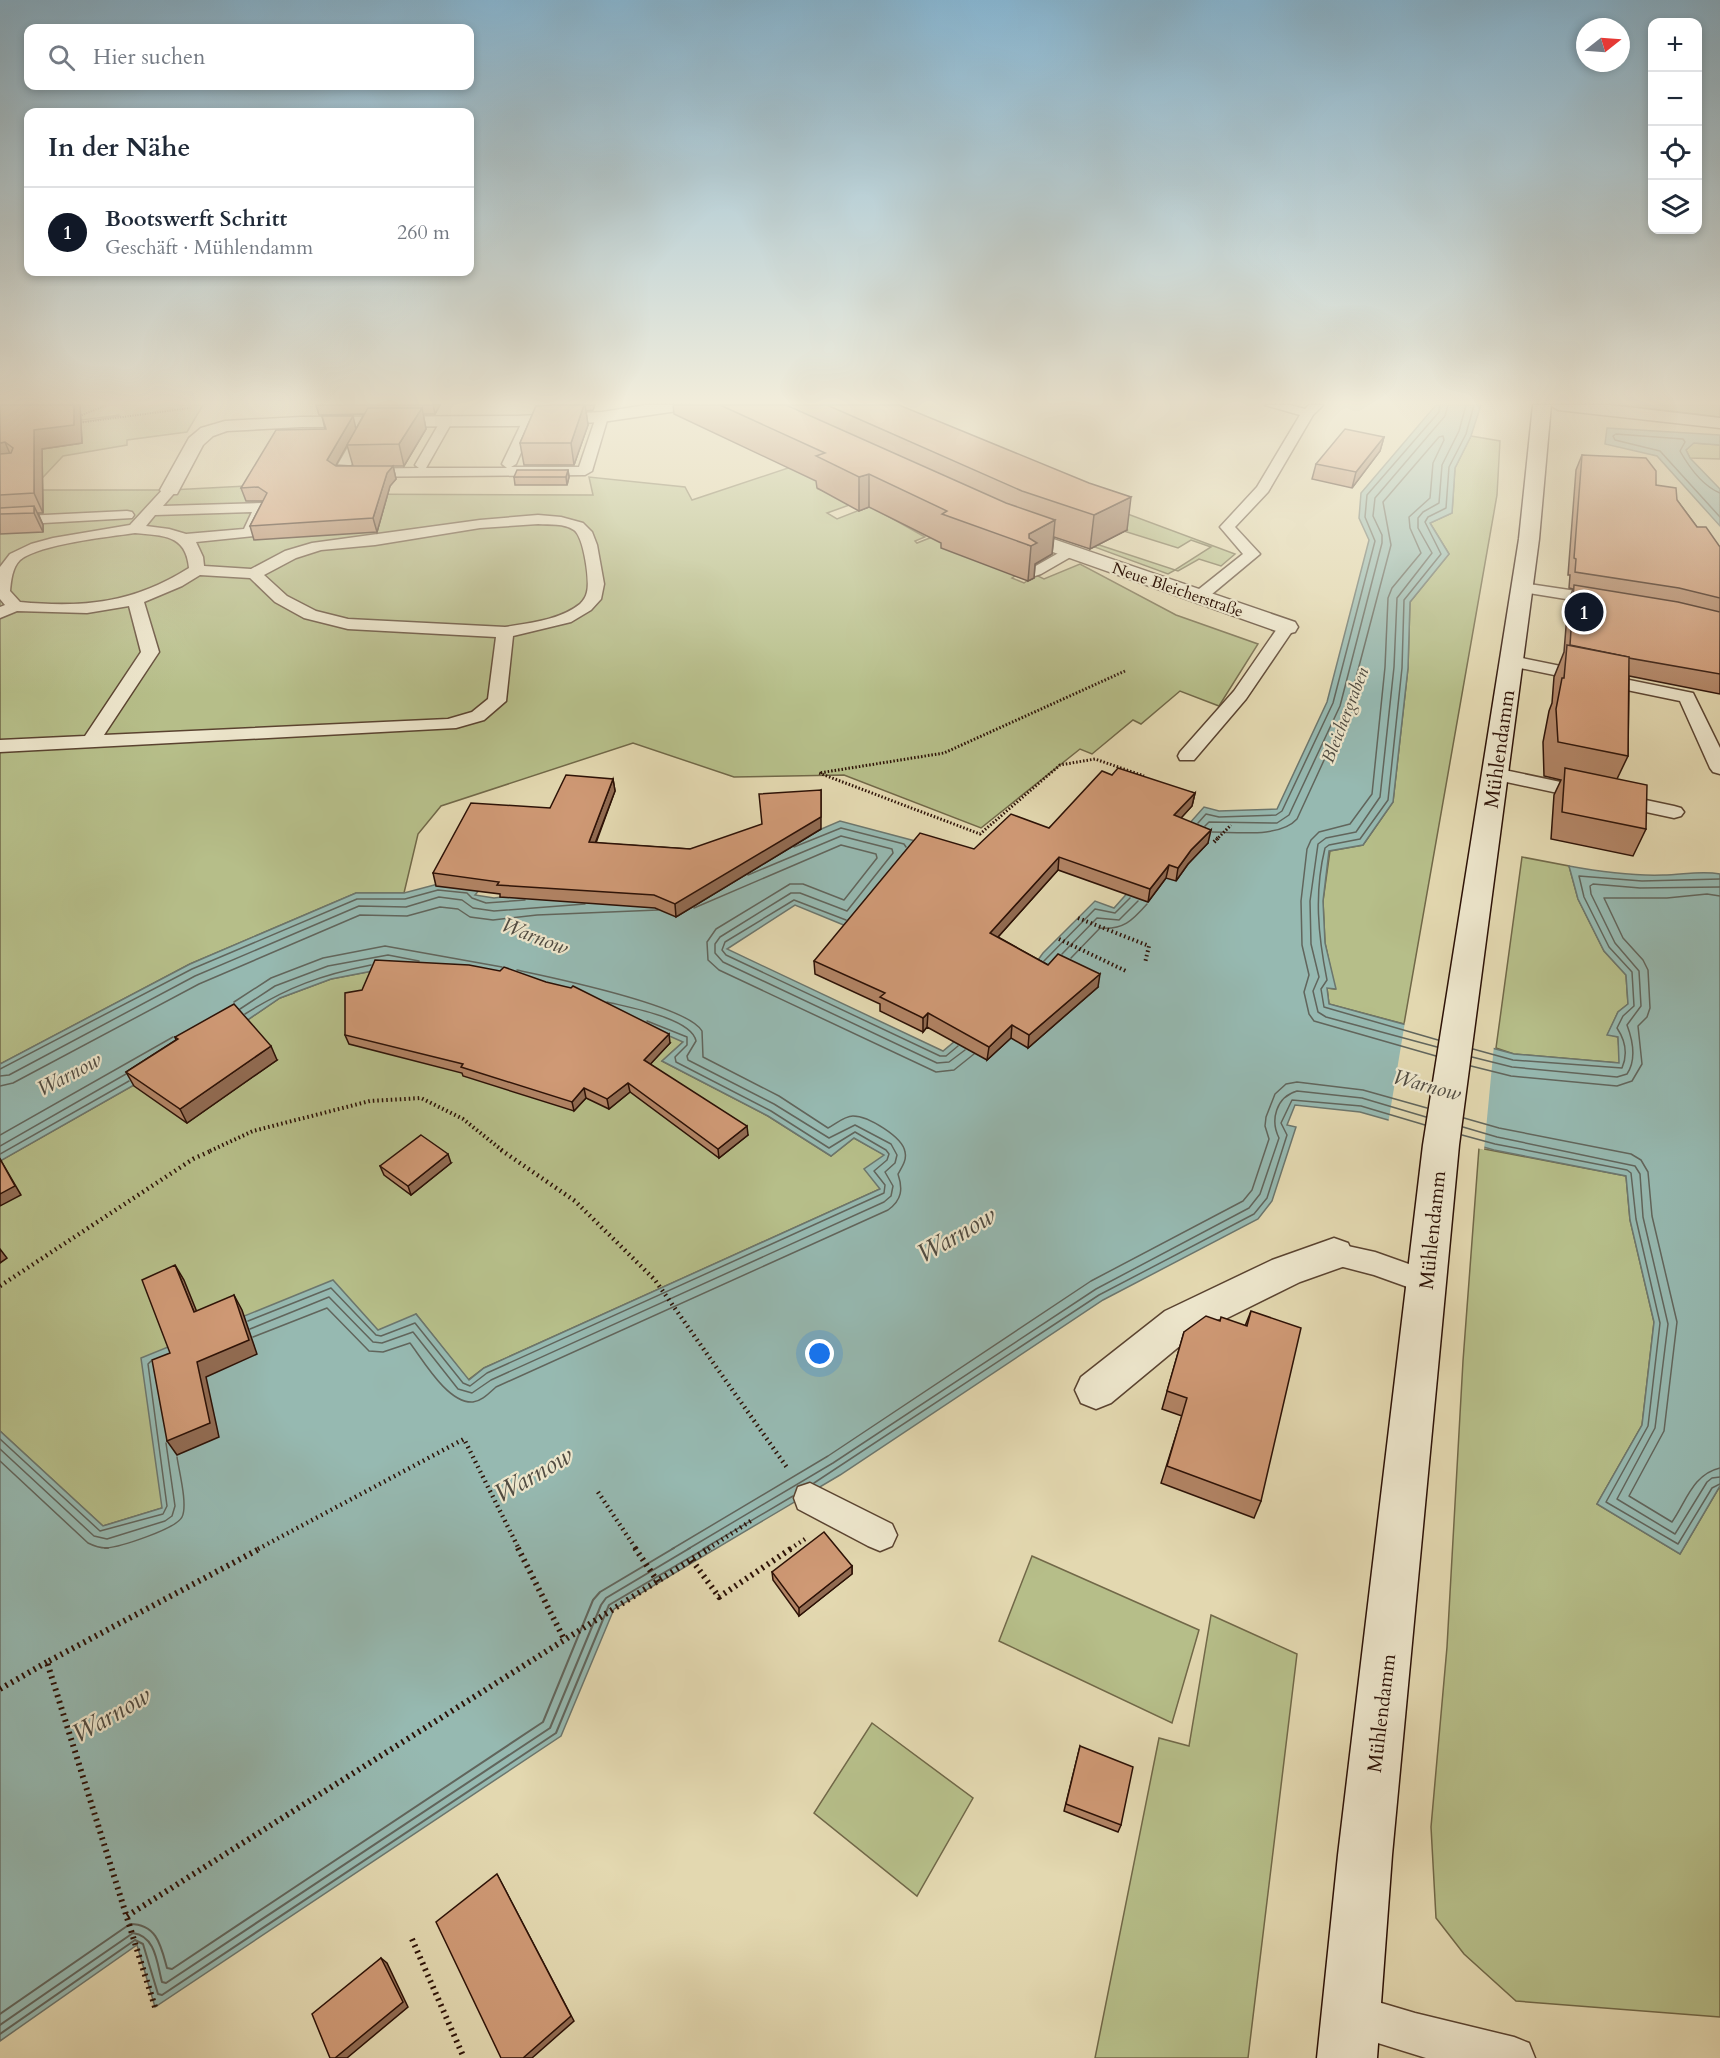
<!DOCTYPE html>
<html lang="de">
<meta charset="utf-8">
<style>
:root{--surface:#fff;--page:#f6f6f7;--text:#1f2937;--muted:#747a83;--line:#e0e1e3;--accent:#111827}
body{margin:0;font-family:Cardo,serif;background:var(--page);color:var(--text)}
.controls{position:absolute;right:18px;top:18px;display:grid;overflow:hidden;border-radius:12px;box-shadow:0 3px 9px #0003}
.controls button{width:54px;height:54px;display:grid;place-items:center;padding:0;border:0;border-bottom:2px solid var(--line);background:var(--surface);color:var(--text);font:30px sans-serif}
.compass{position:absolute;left:1576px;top:18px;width:54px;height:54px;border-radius:50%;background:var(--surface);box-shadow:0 3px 9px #0003;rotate:73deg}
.you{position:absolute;left:820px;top:1354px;width:21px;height:21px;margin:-15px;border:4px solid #fff;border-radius:50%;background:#1a73e8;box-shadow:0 0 0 9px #1a73e833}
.badge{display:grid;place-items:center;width:39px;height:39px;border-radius:50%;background:var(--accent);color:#fff;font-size:20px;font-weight:700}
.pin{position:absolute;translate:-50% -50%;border:3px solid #fff;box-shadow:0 2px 6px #0006}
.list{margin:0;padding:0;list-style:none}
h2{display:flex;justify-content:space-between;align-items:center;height:78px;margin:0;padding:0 24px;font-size:26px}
h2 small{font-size:20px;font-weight:400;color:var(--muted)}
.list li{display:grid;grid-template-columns:39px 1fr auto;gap:18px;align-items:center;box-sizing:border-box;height:90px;padding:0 24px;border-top:2px solid var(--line)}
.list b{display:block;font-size:22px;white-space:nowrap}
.list p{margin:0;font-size:20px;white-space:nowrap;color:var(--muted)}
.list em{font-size:20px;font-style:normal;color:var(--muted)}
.icon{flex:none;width:33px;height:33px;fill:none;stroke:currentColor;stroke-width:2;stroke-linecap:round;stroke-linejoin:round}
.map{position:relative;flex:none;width:1720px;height:2058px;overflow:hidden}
.search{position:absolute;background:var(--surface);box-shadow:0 3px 9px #0003;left:24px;top:24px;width:450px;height:66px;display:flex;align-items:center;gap:15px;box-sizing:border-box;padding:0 21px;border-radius:12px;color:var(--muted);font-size:22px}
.panel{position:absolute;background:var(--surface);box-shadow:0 3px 9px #0003;left:24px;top:108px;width:450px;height:168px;border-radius:12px}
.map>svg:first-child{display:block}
</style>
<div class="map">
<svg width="1720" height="2058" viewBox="0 0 1720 2058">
<rect width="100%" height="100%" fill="#e3d8b0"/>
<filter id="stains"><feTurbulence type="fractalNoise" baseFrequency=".00333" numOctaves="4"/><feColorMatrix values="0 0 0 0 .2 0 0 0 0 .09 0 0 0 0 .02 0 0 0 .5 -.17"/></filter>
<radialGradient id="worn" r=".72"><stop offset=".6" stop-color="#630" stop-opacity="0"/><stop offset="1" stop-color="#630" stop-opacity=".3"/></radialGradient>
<g fill="#b6be89" stroke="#716848" stroke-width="1.5">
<polygon points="0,405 203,405 187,432 127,440 127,445 63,456 31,490 170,490 326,482 321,494 593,495 589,477 685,487 692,500 791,467 823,482 818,489 855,503 827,513 837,519 870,506 925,537 915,541 917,543 970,522 1019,573 1012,578 1024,583 1036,575 1044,579 1080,564 1176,615 1258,644 1219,706 1180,691 1141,724 1133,720 1092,754 1080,749 981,828 844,775 734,777 633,743 441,806 418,834 404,893 356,893 190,964 0,1064 0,435 120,416 119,415 0,431"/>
<polygon points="835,405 1235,554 1221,566 1199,559 1178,571 1175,570 1168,574 1005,514 1175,570 1211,547 1191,540 1178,548 1095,522 828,408"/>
<polygon points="1619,405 1720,405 1720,417"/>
<polygon points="1471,436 1500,441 1497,495 1404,1024 1329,1004 1327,988 1335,989 1325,943 1323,901 1330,851 1363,845 1393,802 1408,668 1410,602 1449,554 1430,523 1452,513 1455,468"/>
<polygon points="1693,443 1720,445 1720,459 1690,458 1686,450"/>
<polygon points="1522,857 1569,866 1578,899 1604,951 1626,975 1628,1004 1618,1012 1608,1034 1618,1037 1620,1063 1514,1054 1496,1048"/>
<polygon points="388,968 658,1031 684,1041 662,1061 768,1116 831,1156 854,1138 885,1155 880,1189 484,1368 468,1380 416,1314 162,1508 103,1526 0,1431 0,1161 243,1023 280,998 331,979"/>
<polygon points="1479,1148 1626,1176 1630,1220 1654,1322 1642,1425 1597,1504 1680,1554 1720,1486 1720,2017 1516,2001 1464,1954 1436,1918 1431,1827 1447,1647 1463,1361"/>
<polygon points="1032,1556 1199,1630 1172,1723 999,1641"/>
<polygon points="1211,1615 1297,1654 1248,2058 1095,2058 1159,1738 1189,1746"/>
<polygon points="872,1723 973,1798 917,1896 814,1813"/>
</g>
<g fill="#96b9b1" stroke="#6c766d" stroke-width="1.5">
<path d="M 1436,405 L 1481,405 L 1471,436 L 1455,468 L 1452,513 L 1430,523 L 1449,554 L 1410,602 L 1408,668 L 1393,802 L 1363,845 L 1329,851 L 1323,901 L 1325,943 L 1336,989 L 1327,988 L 1329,1004 L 1514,1054 L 1619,1063 L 1618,1037 L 1607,1035 L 1618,1012 L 1628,1004 L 1626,975 L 1604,951 L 1578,899 L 1569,866 C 1601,872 1630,876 1663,875 C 1682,875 1701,870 1720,874 L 1720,1486 L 1680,1554 L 1597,1504 L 1642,1425 L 1654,1322 L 1630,1220 L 1626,1176 L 1494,1150 L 1360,1112 L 1295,1105 L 1287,1125 L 1296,1127 L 1272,1201 L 1258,1219 L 1103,1300 L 840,1475 L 614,1609 L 561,1736 L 155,2007 L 137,1945 L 0,2041 L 0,1431 L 103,1526 L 162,1508 L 141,1358 L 333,1280 L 378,1330 L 416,1314 L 469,1380 L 484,1368 L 880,1189 L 864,1169 L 884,1155 L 854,1138 L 831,1156 L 768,1116 L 662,1061 L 683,1042 L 658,1031 L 388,968 L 331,979 L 280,998 L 243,1023 L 0,1161 L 0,1064 L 190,964 L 356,893 L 404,893 L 438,884 L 480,889 L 475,895 L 494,898 L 535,893 L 688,886 L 840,821 L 919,842 L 851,928 L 795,905 L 727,949 L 943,1051 L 1017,989 L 1043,953 L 1095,901 L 1114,908 L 1204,807 L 1219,811 L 1277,809 L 1327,702 L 1369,540 L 1359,518 L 1361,493 Z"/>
<polygon points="1607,428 1720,435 1720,445 1694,443 1686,450 1690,458 1720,489 1720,526 1657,456 1605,444"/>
</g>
<polygon fill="#e3d8b0" points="1405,1022 1494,1045 1484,1150 1388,1124"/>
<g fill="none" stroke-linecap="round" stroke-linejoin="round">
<g stroke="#61655c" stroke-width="1.5">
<path d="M 1720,493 C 1703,486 1689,467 1680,451 L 1685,442 L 1683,439 L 1616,434 L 1613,436 L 1615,440 L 1660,451 L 1720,517"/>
<polyline points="1198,823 1206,814 1219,817 1276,815 1282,811 1333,703 1375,541 1365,517 1367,495 1439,412 1440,405"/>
<polyline points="1205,826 1209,822 1277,823 1289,815 1340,706 1382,543 1382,535 1373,516 1375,498 1445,416 1448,405"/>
<path d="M 1212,832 C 1237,832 1280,838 1297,819 L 1348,708 L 1391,545 L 1383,502 L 1439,437 L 1443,436 L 1444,440 L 1433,463 L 1430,498 L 1409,517 L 1410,528 L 1421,553 L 1392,588 L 1388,598 L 1385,667 L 1372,794 L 1350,824 L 1319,832 L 1311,840 L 1307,849 L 1301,901 L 1302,945 L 1309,975 L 1304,992 L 1309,1014 L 1314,1021 L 1436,1056"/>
<polyline points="794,847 841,828 904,844 906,847"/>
<polyline points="748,875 841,836 892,849 893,853 847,911 800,893 791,893 720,937 715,944 715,953 723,962 937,1063 949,1062 965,1050"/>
<polyline points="694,908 841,845 876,854 877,858 844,900 803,884 790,884 716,929 707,942 708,960 719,970 936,1072 954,1070 974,1054"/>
<polyline points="846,920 794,900 725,942 722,950 726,955 940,1056 946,1056 958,1046"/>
<polyline points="1062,954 1097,918 1119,920 1138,901"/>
<path d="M 1071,958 L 1100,928 C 1123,930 1132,921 1147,904"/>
<polyline points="1044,961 1095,909 1115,913 1130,898"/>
<polyline points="234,1002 271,978 323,958 385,946 502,967"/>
<polyline points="240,1009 275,986 328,966 388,955 419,961"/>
<path d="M 245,1014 C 288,987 321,975 371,965"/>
<path d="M 1438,1040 L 1324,1007 L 1321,989 L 1327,980 C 1318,935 1314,893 1325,848 L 1329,845 L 1360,839 L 1388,800 L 1402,668 L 1404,600 L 1441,554 L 1425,522 L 1428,517 L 1446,508 L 1449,467 L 1466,434 L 1474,405"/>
<polyline points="1437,1047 1326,1017 1318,1012 1313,991 1319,977 1311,944 1310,901 1318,844 1326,838 1356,832 1380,797 1394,667 1397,598 1432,553 1418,528 1418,518 1423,512 1439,503 1442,465 1459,431 1466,405"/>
<path d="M 1473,1049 L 1513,1060 L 1622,1068 C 1628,1054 1625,1040 1617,1028 L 1623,1016 L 1634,1006 L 1632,972 L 1609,947 L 1584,897 L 1579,876 L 1642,881 L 1720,879"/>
<path d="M 1472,1057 L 1512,1067 L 1617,1077 L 1627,1074 C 1637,1059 1633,1041 1627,1025 L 1641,1006 L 1639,971 L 1615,943 L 1591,894 L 1590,886 L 1593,884 L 1640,888 L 1720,887"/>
<polyline points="1471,1066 1511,1076 1617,1086 1632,1081 1642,1064 1638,1026 1647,1017 1650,1008 1648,970 1643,960 1623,938 1604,898 1667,898 1707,894 1720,896"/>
<polyline points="0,1069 192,969 357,899 405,899 438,890 467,893 472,898 486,903 525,900"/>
<polyline points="0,1076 9,1075 195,976 359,906 406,907 439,897 462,900 473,908 494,911 585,904"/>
<polyline points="0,1086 13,1083 199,984 360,915 407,916 440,907 458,909 470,917 493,920 537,915 658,910"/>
<path d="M 1464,1118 L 1499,1128 L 1631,1154 L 1641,1160 L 1648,1172 L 1652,1216 L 1677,1322 L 1664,1431 L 1629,1496 L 1672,1522 C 1686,1502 1693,1474 1720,1468"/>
<polyline points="1463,1127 1497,1137 1635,1166 1640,1174 1643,1217 1668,1324 1655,1428 1617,1499 1675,1534 1707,1482 1712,1478 1720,1477"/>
<polyline points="0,1135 173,1037"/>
<polyline points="1462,1135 1495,1144 1627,1170 1631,1173 1636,1219 1660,1323 1648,1426 1606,1502 1678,1544 1712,1488 1720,1484"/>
<polyline points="0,1146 126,1074"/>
<polyline points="0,1154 129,1081"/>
<polyline points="248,1321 331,1288 376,1335 381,1336 415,1323 463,1383 470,1386 487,1373 884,1193 885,1185 874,1171 887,1160 889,1154 886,1150 855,1132 829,1148 771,1111 676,1062 675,1057 687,1045 687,1037 647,1021"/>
<path d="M 250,1329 L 329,1297 L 373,1342 L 382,1343 L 413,1332 L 458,1389 L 472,1393 L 491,1380 L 884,1202 L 891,1196 L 893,1186 L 885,1172 L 895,1163 L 897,1155 L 891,1144 L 855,1125 L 829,1138 L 774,1104 L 688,1060 L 687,1056 L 696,1041 C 692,1018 627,1007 607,1002"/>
<path d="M 253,1337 L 327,1308 L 369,1351 L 383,1352 L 410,1343 C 423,1360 448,1404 473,1402 C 482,1401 489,1393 496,1387 L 888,1210 C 902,1200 903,1189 898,1174 C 902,1167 907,1160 905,1152 C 903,1137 868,1116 853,1116 C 844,1116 836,1124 828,1128 L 779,1096 L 703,1057 L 702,1031 C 687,1005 550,977 517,970"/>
<polyline points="0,1439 100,1531 163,1514 167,1506 148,1364 151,1361"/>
<polyline points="0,1449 94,1536 107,1539 165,1521 172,1516 175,1506 166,1443"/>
<path d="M 0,1461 L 88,1543 C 94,1546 99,1548 106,1548 C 120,1547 176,1529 182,1517 C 188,1505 179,1471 177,1457"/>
<polyline points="814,1483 1099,1295 1254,1214 1267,1198 1287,1135 1281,1123 1292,1100 1361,1106 1425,1125"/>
<polyline points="672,1549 828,1456 1091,1281 1243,1201 1252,1190 1269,1139 1265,1126 1266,1117 1275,1094 1286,1084 1297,1082 1363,1090 1427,1108"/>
<path d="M 688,1549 L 833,1463 L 1096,1289 L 1249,1208 L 1260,1194 L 1279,1138 C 1270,1120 1276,1097 1297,1091 L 1362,1098 L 1426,1117"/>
<polyline points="703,1549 793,1496"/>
</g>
<g stroke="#61655c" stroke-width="2">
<polyline points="105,1548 108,1548"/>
<path d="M 0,2014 L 130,1924 C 157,1924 161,1946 167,1968 L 172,1969 L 543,1722 L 593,1600 L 600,1592 L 674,1548"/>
<path d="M 0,2025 L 133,1933 C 156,1936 157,1964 162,1982 L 166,1983 L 550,1728 L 601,1605 L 606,1598 L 690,1548"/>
<polyline points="0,2034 135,1940 143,1944 158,1994 162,1995 556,1733 609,1605 706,1548"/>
</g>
<defs>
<g id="service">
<polygon points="1265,405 1290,405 1305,409 1309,405 1323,405 1313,415 1268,492 1235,527 1260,554 1206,599 1194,599 1192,596 1194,593 1243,554 1220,527 1257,487 1300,415"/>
<polygon points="602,413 608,417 592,471 585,475 340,477 333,473 360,426 366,422 372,426 349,469 419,468 415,465 440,422 446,418 452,422 426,468 507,468 502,464 523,420 529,416 535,420 516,464 511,467 579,467 596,417"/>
<path d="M 170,486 L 177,490 L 163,506 L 262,503 L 269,507 L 254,536 L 196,542 L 203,557 L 204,566 L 251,569 L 285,551 L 312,543 L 480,520 L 538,515 L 561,517 L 583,523 L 592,532 L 597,545 L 604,584 L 601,599 L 591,610 L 571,622 L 513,636 L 506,701 L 484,720 L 456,728 L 0,752 L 0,740 L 85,736 L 141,652 L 129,606 L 87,613 L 17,611 L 0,618 L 0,607 L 5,605 L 0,599 L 0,567 L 10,554 L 31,544 L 53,538 L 130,525 L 165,487 ZM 252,512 L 244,529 L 186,534 L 169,529 L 146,526 L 155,515 ZM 538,524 C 550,525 564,523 574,530 C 584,537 590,581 587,592 C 586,597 583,601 580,604 C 560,620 530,623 505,627 L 348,619 L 316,611 L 287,596 L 264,575 L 296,558 L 321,550 L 375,545 L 480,528 ZM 135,533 C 163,536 186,534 189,568 C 134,603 84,608 20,602 L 10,591 C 11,581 12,568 20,560 C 40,544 108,537 135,533 ZM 200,575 L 250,578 L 275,602 L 304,618 L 348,629 L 496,637 L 488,699 L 472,712 L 448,719 L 104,735 L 159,652 L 144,602 L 182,586 Z"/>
<polygon points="127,511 132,512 134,515 132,518 8,525 0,530 0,518 4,517"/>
<polygon points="1069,547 1077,552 1074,555 1041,574 1035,576 1027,571"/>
<polygon points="1522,583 1603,595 1611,600 1603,605 1516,591 1514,588 1516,585"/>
<polygon points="1287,622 1295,627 1246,699 1194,760 1180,760 1178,756 1180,752 1234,691 1281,623"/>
<polygon points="1512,656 1693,693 1720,748 1720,774 1713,772 1710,768 1680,701 1506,665 1503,661 1506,657"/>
<polygon points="1495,768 1674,806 1681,808 1684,812 1681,816 1674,818 1488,778 1485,774 1488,770"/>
<polygon points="1334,1243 1375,1252 1437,1274 1441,1282 1437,1290 1427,1294 1374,1275 1324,1262 1320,1254 1324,1246"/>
<polygon points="810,1483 892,1524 897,1535 892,1546 880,1551 868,1546 798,1509 794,1498 798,1487"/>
<polygon points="1351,1994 1415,2013 1514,2037 1529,2043 1535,2058 1426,2058 1336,2030 1330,2015 1336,2000"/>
</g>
<g id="minor">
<polygon points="646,405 692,405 684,410 602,422 517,426 301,427 227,431 213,436 203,445 177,494 163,494 160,490 189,438 201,428 225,421 301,417 517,416 602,412"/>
<polygon points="1550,405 1609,405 1720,418 1720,428 1558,410"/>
<polygon points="1012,525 1295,622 1298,627 1295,632 1287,634 1279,632 1005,535 1002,531 1005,527"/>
<polygon points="1334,1238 1348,1243 1353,1254 1348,1265 1300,1282 1193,1335 1111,1403 1096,1409 1081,1403 1075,1390 1081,1377 1165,1311 1272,1260"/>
</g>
<polygon id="secondary" points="1533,405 1551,405 1539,539 1459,1145 1392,1855 1377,2058 1317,2058 1338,1855 1423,1145 1519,539"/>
</defs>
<use href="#service" stroke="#5a4330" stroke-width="3"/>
<use href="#minor" stroke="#5a4330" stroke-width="3"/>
<use href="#secondary" stroke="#2c1106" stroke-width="3"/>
<g stroke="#2c1106" stroke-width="2" stroke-dasharray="1 1.5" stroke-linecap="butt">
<polyline points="77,417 107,405"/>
<polyline points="78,423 190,408"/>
</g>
<g stroke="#2c1106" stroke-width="3" stroke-dasharray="1.5 2" stroke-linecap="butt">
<polyline points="1125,671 944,753 819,773 980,834 1060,765 1095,759 1144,776"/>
<polyline points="1216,840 1231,825"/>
</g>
<g stroke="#2c1106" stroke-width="4" stroke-dasharray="1.5 3" stroke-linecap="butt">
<polyline points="1214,842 1218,838"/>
<polyline points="1078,918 1149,946 1145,963"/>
<polyline points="1059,939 1128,972"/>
<polyline points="210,1151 253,1131 370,1101 421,1098 463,1119 503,1151"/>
</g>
<g stroke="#2c1106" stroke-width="4.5" stroke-dasharray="1.5 4" stroke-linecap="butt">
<polyline points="501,1150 575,1201 655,1280 788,1469"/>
<polyline points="0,1286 193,1159 213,1150"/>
<polyline points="598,1492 636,1549"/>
<polyline points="258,1549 464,1439 519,1549"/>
<polyline points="708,1549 752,1520"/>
<polyline points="790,1549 805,1539"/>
</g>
<g stroke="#2c1106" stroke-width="6" stroke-dasharray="2 4.5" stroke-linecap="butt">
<polyline points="518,1548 564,1639"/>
<polyline points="635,1548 658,1582"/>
<polyline points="692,1560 719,1597 792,1548"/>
<polyline points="0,1689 47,1662"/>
<polyline points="127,1916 710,1548"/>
<polyline points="412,1939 464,2058"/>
<polyline points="155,2007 47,1662 261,1548"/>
</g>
<use href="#service" fill="#ede6cc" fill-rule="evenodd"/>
<use href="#minor" fill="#ede6cc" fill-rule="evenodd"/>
<use href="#secondary" fill="#ede6cc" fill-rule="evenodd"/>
</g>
<g fill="#b28465" stroke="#2c1106" stroke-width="1.5">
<polygon points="0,405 80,405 82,443 42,449 43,513 38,513 43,525 43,532 0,534"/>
<polygon points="316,405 440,405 435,414 423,414 426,429 404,466 393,466 396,479 390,486 377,532 254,540 250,526 263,501 246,501 241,488 325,429 322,416 353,416 335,465 353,466 347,445 364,414 319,415"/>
<polygon points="595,405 593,410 586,411 588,425 574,465 524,465 520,443 536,406"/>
<polygon points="673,405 899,405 1127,530 1090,549 1054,537 1052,554 1035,564 1034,578 1028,581 941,548 941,543 869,507 859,511 817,488 816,481 674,414"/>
<polygon points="1384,437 1380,451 1352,488 1312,479 1316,464"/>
<polygon points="1582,455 1656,485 1677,500 1697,527 1720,547 1720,694 1629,676 1628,756 1617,779 1646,829 1633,856 1551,839 1554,795 1561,780 1544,776 1543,742 1549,711 1552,703 1554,677 1564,652 1568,602 1573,589 1569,588 1570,575 1568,575 1576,470"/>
<polygon points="568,470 569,477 567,485 515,485 514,477"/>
<polygon points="1112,775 1195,793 1192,806 1181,818 1208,843 1188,864 1176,881 1166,878 1148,902 1058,870 998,937 1048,965 1098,987 1028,1048 1011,1038 987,1060 927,1027 923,1032 880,1011 880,1004 815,974 814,961 974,849 1049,828"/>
<polygon points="613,779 615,791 596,843 690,849 821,829 676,917 655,908 500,897 500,894 436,886 433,873 550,808"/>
<polygon points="345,1035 670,1043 650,1064 748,1135 719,1158 630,1092 609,1109 586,1098 574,1111 463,1076 462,1073 349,1044"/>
<polygon points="175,1037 277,1060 187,1123 134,1086 126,1072 176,1040"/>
<polygon points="451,1163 411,1195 384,1175 380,1166"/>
<polygon points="1251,1311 1261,1501 1254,1518 1161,1483 1182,1416 1162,1409 1184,1332 1219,1320 1245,1326"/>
<polygon points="852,1566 852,1574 799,1616 773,1580 772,1572"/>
<polygon points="1080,1746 1121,1825 1118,1832 1064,1811"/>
</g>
<g fill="#916b52" stroke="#2c1106" stroke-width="1.5">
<polygon points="74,405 80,405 82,443 42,449 43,513 34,493 34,430"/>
<polygon points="433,405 440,405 435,414"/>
<polygon points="584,405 585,405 588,425 574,465 571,443"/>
<polygon points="422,408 426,429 404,466 399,444"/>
<polygon points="353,416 356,429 331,474 327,460"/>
<polygon points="1384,437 1380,451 1352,488 1356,472"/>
<polygon points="5,442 13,461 0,462 0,443"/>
<polygon points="393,466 396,479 390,486 377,532 373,518 387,473"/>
<polygon points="568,470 569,477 567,485 566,477"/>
<polygon points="869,474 869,507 859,511 859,477"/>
<polygon points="1131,497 1127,530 1090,549 1094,515"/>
<polygon points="34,506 43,525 43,532 34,513"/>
<polygon points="1055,520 1052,554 1035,564 1034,578 1028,581 1031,546 1028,545 1029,534"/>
<polygon points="613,779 615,791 591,854 589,842"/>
<polygon points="821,790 821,829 676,917 675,904"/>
<polygon points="1195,793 1192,806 1172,828 1174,815"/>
<polygon points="1211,830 1208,843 1188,864 1176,881 1178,868 1191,850"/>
<polygon points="1059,857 1058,870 989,947 990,933"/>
<polygon points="1169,865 1166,878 1148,902 1150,889"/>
<polygon points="1100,974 1098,987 1028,1048 1029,1035"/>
<polygon points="928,1013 927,1027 923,1032 923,1018"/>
<polygon points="1012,1025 1011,1038 987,1060 989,1047"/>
<polygon points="669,1034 670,1043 645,1070 644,1060"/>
<polygon points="271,1046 277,1060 187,1123 180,1109"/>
<polygon points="628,1083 630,1092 609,1109 607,1099"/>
<polygon points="584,1088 586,1098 574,1111 572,1102"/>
<polygon points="747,1126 748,1135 719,1158 718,1149"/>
<polygon points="448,1154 451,1163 411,1195 408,1186"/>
<polygon points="0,1159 21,1195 0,1206"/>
<polygon points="0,1249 7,1258 0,1263"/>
<polygon points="175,1265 184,1280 203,1327 194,1312"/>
<polygon points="234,1295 242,1310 257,1354 206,1377 219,1437 177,1455 167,1441 197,1362"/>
<polygon points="852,1566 852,1574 799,1616 799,1608"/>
<polygon points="497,1874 574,2021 532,2058 523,2058"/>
<polygon points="381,1958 387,1963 408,2007 347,2058 335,2058"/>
</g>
<g fill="#cf9975" stroke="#2c1106" stroke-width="1.5">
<polygon points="0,405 74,405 74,425 34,430 34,493 0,495 0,454 11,453 13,448 5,442 0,443"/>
<polygon points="550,405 584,405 571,443 520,443 536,406"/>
<polygon points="720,405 786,405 1006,503 1055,520 1029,534 1029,538 1037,543 1031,546 942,514 947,511 869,474 859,477 816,456 825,453"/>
<polygon points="827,405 899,405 1089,483 1131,497 1094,515 1022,491"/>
<polygon points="368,408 422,408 399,444 347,445"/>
<polygon points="322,416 353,416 327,460 336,466 393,466 387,473 373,518 250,526 267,493 258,487 241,488 276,430 326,429"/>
<polygon points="1345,429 1384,437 1356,472 1316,464"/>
<polygon points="1582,455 1646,458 1656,471 1656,485 1676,488 1677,500 1697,527 1706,527 1720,547 1720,598 1679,588 1575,572 1576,559 1574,558"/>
<polygon points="517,470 568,470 566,477 514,477"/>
<polygon points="34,506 34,513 0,514 0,508"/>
<polygon points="1574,585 1678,602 1720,612 1720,674 1629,658 1629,657 1570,645"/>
<polygon points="1567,645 1629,657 1628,756 1558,742 1556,709 1562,678 1564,678"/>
<polygon points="1118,768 1195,793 1174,815 1211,830 1191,850 1178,868 1169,865 1150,889 1059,857 990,933 1048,965 1058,954 1100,974 1029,1035 1012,1025 989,1047 928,1013 923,1018 880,997 885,993 814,961 920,833 974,849 1011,814 1049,828 1102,771 1112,775"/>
<polygon points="1565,768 1647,785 1646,829 1562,812"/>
<polygon points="566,775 613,779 589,842 690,849 762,824 759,794 821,790 821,817 675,904 654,895 497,885 499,882 433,873 471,803 550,808"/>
<polygon points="375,960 469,965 500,971 504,967 546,982 571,988 573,986 669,1034 644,1060 747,1126 718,1149 628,1083 607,1099 584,1088 572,1102 461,1067 463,1064 345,1035 345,993 362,990"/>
<polygon points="234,1004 271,1046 180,1109 126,1072 178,1039 175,1037"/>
<polygon points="421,1135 448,1154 408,1186 380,1166"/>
<polygon points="0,1159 15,1186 0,1194"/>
<polygon points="175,1265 194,1312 234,1295 249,1340 197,1362 210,1423 167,1441 152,1360 170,1353 142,1280"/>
<polygon points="1251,1311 1301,1328 1261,1501 1167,1466 1187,1398 1167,1391 1184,1332 1206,1316 1220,1321 1221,1317 1247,1326"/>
<polygon points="824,1532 852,1566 799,1608 772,1572"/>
<polygon points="1080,1746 1133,1767 1121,1825 1066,1804"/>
<polygon points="497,1874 571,2016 523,2058 501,2058 436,1922"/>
<polygon points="381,1958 403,2002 335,2058 330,2058 312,2014"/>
</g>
<linearGradient id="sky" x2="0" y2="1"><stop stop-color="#87b6d2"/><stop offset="0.58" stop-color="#f2eddb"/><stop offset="1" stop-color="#f2eddb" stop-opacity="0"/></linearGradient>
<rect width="1720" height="694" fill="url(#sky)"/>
<g text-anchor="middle" stroke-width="4.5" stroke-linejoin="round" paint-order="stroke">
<g font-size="16" fill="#2c1106" stroke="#ede6cc">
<text transform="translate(1178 589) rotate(19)" y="6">Neue Bleicherstraße</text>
</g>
<g font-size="18" font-style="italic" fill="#514c42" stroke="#ede6cc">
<text transform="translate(1345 715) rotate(-69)" y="6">Bleichergraben</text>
</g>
<g font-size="20" fill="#2c1106" stroke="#ede6cc">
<text transform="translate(1499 749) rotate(-82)" y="7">Mühlendamm</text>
<text transform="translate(1432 1230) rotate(-84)" y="7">Mühlendamm</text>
<text transform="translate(1381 1713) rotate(-83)" y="7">Mühlendamm</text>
</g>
<g font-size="21" font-style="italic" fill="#514c42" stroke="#ede6cc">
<text transform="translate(535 936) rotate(21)" y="7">Warnow</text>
<text transform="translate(69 1074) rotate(-28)" y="7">Warnow</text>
<text transform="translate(1427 1085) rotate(15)" y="7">Warnow</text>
</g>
<g font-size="26" font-style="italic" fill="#514c42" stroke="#ede6cc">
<text transform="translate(956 1234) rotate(-30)" y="9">Warnow</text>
<text transform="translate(533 1474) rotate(-30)" y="9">Warnow</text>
<text transform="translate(111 1714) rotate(-30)" y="9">Warnow</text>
</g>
</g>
<rect width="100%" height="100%" filter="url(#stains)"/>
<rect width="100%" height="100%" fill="url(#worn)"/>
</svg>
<div class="controls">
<button>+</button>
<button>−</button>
<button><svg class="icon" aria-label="locate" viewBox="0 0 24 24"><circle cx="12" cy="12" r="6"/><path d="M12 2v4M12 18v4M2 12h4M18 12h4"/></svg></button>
<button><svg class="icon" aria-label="layers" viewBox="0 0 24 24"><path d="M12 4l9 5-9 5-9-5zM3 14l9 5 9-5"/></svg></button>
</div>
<svg class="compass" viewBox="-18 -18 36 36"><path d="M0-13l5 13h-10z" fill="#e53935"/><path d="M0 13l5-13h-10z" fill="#747a83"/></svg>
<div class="you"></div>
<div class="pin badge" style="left:1584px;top:612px">1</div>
<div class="search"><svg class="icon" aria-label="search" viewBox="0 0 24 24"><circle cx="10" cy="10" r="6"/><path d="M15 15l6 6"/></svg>Hier suchen</div>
<section class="panel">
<h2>In der Nähe<small></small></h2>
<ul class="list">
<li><span class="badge">1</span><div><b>Bootswerft Schritt</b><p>Geschäft · Mühlendamm</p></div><em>260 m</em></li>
</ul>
</section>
</div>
